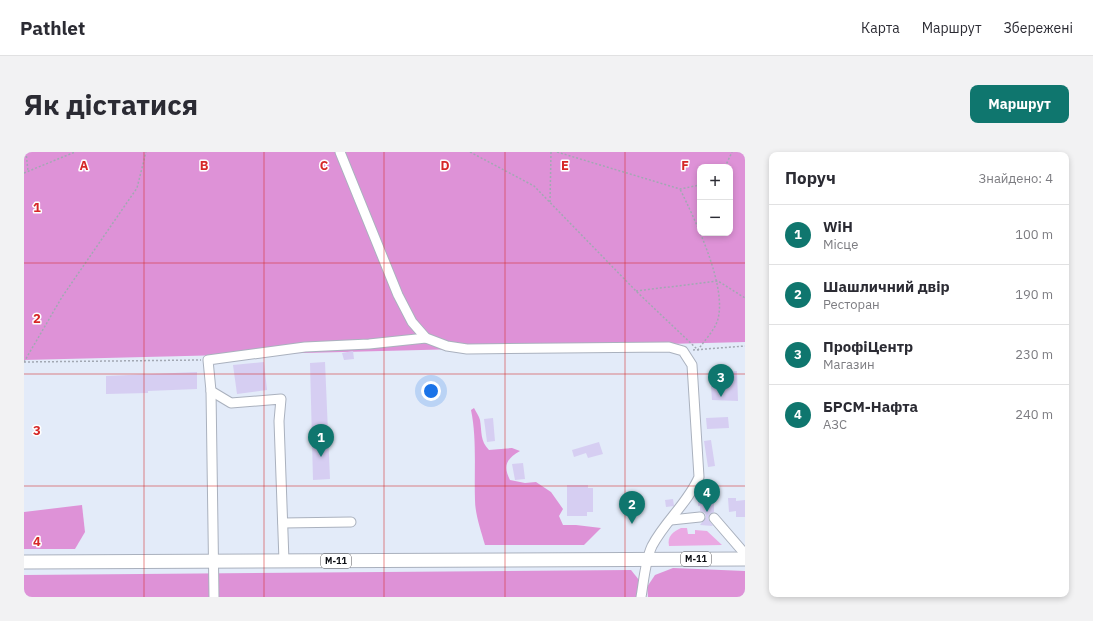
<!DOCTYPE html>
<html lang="uk">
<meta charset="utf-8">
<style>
:root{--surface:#fff;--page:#f2f2f3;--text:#2b2b33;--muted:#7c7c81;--line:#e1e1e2;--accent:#0f766e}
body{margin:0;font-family:"IBM Plex Sans",sans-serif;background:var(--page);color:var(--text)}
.controls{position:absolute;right:12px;top:12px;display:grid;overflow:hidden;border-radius:8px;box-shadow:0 2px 6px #0003}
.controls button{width:36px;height:36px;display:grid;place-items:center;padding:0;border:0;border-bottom:1px solid var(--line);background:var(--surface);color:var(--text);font:20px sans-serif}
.you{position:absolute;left:407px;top:239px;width:14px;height:14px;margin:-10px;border:3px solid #fff;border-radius:50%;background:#1a73e8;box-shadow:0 0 0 6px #1a73e833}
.badge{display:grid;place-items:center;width:26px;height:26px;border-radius:50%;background:var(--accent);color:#fff;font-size:13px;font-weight:700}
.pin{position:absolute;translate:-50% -33px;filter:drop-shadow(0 1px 2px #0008)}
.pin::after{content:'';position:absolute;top:21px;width:14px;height:12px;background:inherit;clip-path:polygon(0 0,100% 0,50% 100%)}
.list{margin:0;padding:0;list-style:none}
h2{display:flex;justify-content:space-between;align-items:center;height:52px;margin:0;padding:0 16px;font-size:17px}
h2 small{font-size:13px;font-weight:400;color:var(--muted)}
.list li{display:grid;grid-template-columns:26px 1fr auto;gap:12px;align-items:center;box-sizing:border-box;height:60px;padding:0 16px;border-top:1px solid var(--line)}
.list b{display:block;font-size:15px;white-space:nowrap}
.list p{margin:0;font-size:13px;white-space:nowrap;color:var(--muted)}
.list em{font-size:13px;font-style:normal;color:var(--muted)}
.map{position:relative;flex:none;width:721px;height:445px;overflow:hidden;border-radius:8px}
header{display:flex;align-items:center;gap:24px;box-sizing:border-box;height:56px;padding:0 20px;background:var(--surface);border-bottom:1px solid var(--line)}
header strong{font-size:19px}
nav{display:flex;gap:22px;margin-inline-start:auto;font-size:14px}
.intro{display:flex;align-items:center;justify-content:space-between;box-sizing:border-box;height:96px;padding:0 24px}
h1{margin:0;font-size:28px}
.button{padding:10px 18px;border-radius:8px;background:var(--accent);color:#fff;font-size:14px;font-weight:700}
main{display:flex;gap:24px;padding:0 24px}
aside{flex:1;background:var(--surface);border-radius:8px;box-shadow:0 2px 6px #0003}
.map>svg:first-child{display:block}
</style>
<header>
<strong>Pathlet</strong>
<nav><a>Карта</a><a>Маршрут</a><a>Збережені</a></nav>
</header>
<div class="intro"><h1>Як дістатися</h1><a class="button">Маршрут</a></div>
<main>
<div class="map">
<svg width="721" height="445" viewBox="0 0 721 445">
<rect width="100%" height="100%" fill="#e3ebf9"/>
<path fill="#eaa9e3" d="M 657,376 L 663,376 L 664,382 L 671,382 L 671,378 L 683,379 L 698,393 L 645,394 C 643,384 649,380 657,376 Z"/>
<g fill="#de92d7" fill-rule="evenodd">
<path d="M 0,0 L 721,0 L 721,190 L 0,208 ZM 676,15 L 706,15 L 706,81 L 676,81 Z"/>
<path d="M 450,256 C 452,260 455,264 456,268 C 458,280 456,289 465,298 L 488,296 L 496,299 C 482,307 479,314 486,328 L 501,331 L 512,330 L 527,340 L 539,357 L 535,364 L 539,373 L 552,373 L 577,376 L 560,393 L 461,393 C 457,379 451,362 451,348 C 450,318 453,287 447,258 Z"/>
<polygon points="58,353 61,380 51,397 0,397 0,360"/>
<polygon points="649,416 721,419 721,445 624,445 623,435 631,423"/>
<polygon points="607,418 615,428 616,445 0,445 0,423"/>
</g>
<g fill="#d6cef2">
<polygon points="329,199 330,207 320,208 318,201"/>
<polygon points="240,210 243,238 213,242 209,213"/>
<polygon points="301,210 306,327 289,328 286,211"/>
<polygon points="713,219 714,249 688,248 687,234 701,234 701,220"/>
<polygon points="173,220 173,237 124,239 124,241 82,242 82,224"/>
<polygon points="704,265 705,276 683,277 682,266"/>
<polygon points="469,266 471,289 463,290 460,267"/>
<polygon points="687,288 691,314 684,315 680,289"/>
<polygon points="575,290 579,302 564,306 562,301 550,305 548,298"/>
<polygon points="499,311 501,327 491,328 488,312"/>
<polygon points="543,333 564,333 564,336 569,336 569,360 563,360 563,364 543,364"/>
<polygon points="674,344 690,344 690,360 686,362 684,367 689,374 676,373 682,365 681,361 676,359 676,354 674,354"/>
<polygon points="704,346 712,346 712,349 721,348 721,365 712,365 712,359 705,360"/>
<polygon points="649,347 650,354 642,355 641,348"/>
</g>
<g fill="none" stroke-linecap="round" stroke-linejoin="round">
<defs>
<g id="minor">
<path d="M 316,0 L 374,143 L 388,170 L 402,186 L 423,194 L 443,197 L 645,195 L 659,199 L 668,213 L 675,325 C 664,351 641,369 628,394 C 621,409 620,428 617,445"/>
<polyline points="187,239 207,251 257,247 255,269 260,409"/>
<polyline points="690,366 721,402"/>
<polyline points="647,368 676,365"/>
<polyline points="259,371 327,370"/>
<polyline points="190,445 187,239 184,208 281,195 345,192 402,186"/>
</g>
<polyline id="highway" points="0,410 721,407"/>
</defs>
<use href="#minor" stroke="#aab1be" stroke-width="11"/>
<use href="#highway" stroke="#aab1be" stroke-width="15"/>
<g stroke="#a2a8b3" stroke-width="1.5" stroke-dasharray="2 2" stroke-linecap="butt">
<polyline points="2,0 4,19"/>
<path d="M 446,0 L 510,34 L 612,139 L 674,198 C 680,189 689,180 693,170 C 705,137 671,68 656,37"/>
<polyline points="533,0 656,37 676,33"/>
<polyline points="701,15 708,0"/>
<polyline points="0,21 51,0"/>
<polyline points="526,50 527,0"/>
<polyline points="612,139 694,129 721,146"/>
<polyline points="669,198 721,194"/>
<polyline points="0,210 38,145 113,36 122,0"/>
<polyline points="0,210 177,208"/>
</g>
<use href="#minor" stroke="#fff" stroke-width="9"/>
<use href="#highway" stroke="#fff" stroke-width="13"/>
</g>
<path fill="none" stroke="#d62828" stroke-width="1" stroke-opacity="0.55" d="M 120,0 L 120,445M 240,0 L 240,445M 360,0 L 360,445M 481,0 L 481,445M 601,0 L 601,445M 0,111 L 721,111M 0,222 L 721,222M 0,334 L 721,334"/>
<g text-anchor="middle" stroke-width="3" stroke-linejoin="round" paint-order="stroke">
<g fill="#fff" stroke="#545558" stroke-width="1">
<rect x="657" y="400" width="30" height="14" rx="3"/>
<rect x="297" y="402" width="30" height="14" rx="3"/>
</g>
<g font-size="9" font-weight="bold" fill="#0a0c11">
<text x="672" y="410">М-11</text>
<text x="312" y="412">М-11</text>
</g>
</g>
<g font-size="13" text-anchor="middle" font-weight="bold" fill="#d62828" stroke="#fff" stroke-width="3" stroke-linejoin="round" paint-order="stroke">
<text x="60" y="18">A</text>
<text x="180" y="18">B</text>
<text x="300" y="18">C</text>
<text x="421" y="18">D</text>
<text x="541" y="18">E</text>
<text x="661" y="18">F</text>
<text x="13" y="60">1</text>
<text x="13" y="171">2</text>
<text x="13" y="283">3</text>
<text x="13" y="394">4</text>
</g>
</svg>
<div class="controls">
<button>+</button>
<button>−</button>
</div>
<div class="you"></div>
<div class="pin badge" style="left:297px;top:305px">1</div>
<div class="pin badge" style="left:608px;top:372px">2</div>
<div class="pin badge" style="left:697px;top:245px">3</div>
<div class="pin badge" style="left:683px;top:360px">4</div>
</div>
<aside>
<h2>Поруч<small>Знайдено: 4</small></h2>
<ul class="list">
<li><span class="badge">1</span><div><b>WiH</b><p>Місце</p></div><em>100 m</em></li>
<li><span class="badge">2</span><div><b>Шашличний двір</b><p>Ресторан</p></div><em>190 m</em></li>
<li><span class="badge">3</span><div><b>ПрофіЦентр</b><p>Магазин</p></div><em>230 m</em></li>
<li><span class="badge">4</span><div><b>БРСМ-Нафта</b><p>АЗС</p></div><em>240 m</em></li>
</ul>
</aside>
</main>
